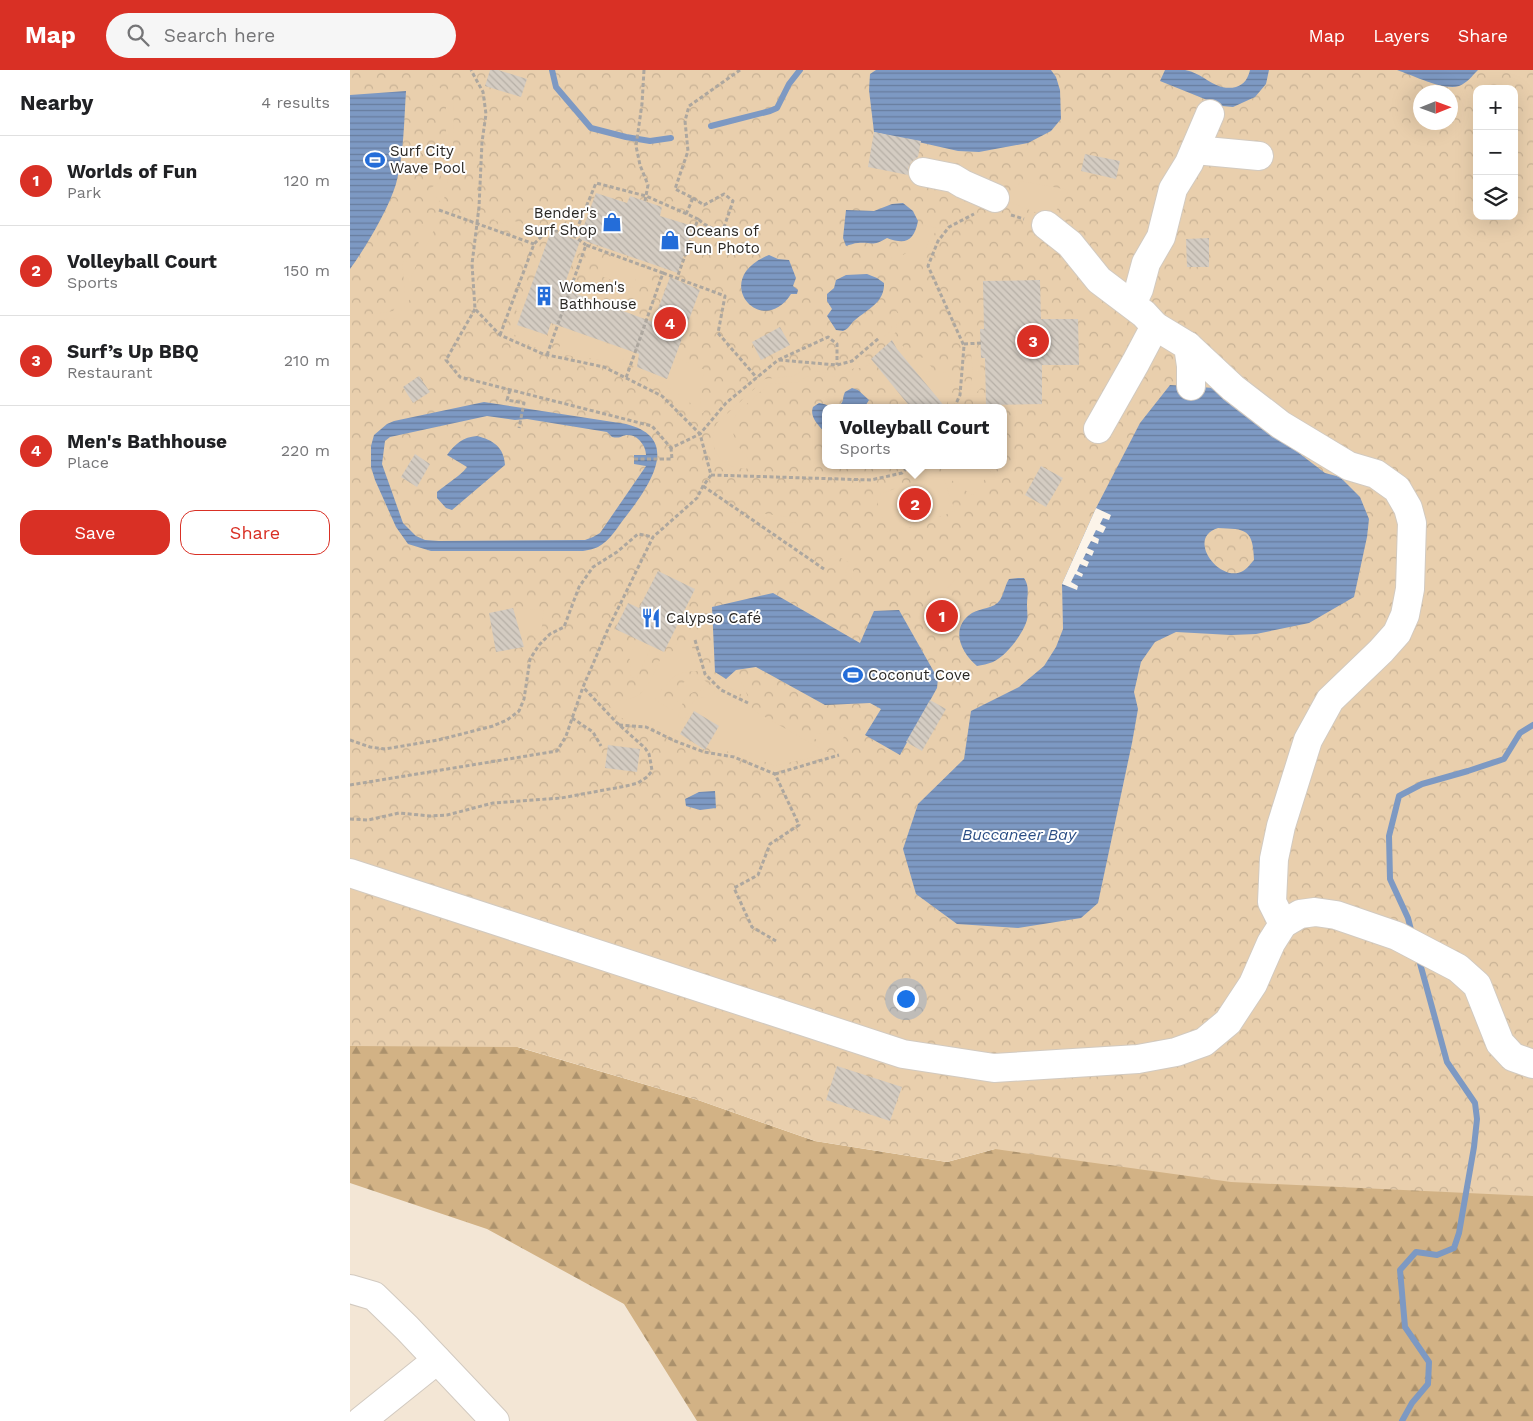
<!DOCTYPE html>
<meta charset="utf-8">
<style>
:root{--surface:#fff;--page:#f6f6f6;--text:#202124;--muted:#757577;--line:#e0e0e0;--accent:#d93025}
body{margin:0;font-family:"Work Sans",sans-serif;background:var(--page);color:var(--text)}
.controls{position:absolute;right:15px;top:15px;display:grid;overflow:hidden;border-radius:10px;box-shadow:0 5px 20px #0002}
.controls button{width:45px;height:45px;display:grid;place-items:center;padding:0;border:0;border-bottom:1px solid var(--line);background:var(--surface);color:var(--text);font:25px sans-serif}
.compass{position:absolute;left:1063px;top:15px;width:45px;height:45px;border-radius:50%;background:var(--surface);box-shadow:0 5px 20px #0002;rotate:89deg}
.you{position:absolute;left:555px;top:928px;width:18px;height:18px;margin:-12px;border:4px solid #fff;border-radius:50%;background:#1a73e8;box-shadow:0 0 0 8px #1a73e833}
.badge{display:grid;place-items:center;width:32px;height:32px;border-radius:50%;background:var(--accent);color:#fff;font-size:16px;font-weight:700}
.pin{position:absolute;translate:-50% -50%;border:2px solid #fff;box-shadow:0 1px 5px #0006}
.popup{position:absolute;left:472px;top:334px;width:185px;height:65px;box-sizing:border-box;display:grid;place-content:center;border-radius:10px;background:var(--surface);filter:drop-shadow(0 1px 4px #0005);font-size:16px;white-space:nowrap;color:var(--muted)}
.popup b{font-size:19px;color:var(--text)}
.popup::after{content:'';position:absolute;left:50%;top:100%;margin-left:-10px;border:10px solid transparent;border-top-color:var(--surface)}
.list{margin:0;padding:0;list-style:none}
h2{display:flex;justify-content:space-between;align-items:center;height:65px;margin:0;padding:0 20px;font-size:21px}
h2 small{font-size:16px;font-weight:400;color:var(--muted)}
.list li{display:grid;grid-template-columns:32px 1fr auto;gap:15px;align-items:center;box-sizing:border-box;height:90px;padding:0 20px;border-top:1px solid var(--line)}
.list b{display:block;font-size:19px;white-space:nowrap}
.list p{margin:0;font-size:16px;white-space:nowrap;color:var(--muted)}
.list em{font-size:16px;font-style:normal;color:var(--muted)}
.actions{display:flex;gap:10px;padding:15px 20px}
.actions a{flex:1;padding:11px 0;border:1px solid var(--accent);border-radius:15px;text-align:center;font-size:18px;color:var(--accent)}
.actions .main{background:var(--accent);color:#fff}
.icon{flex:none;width:28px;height:28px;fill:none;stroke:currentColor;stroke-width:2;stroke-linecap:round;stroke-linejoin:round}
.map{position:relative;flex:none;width:1183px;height:1351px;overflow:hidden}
header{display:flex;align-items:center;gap:30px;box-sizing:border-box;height:70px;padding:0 25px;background:var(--accent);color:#fff}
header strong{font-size:24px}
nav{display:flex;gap:28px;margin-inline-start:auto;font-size:18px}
.search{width:350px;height:45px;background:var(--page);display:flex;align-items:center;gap:12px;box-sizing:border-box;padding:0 18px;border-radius:28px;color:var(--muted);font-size:19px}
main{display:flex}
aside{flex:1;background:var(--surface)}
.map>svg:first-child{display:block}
</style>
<header>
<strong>Map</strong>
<div class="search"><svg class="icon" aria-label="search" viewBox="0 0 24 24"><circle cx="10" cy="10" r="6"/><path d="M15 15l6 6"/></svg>Search here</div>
<nav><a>Map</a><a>Layers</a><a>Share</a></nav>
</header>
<main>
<aside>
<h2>Nearby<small>4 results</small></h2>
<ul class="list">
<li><span class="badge">1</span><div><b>Worlds of Fun</b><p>Park</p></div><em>120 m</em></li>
<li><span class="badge">2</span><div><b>Volleyball Court</b><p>Sports</p></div><em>150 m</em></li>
<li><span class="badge">3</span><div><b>Surf’s Up BBQ</b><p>Restaurant</p></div><em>210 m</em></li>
<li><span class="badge">4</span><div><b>Men's Bathhouse</b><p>Place</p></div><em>220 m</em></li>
</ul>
<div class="actions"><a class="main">Save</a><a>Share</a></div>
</aside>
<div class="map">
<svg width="1183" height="1351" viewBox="0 0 1183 1351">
<defs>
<pattern id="forest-firs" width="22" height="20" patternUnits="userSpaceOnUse" patternTransform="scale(1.25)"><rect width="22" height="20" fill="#d2b285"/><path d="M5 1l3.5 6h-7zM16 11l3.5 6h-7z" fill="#ab916c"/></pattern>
<pattern id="park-crowns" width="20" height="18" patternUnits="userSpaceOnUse" patternTransform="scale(1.25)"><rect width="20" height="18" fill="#e9cfad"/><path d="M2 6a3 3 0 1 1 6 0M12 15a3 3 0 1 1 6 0" fill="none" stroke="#c8b295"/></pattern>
<pattern id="water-rules" width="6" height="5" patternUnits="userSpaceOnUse" patternTransform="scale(1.25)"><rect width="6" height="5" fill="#7d99c3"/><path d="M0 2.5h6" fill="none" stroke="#677d9e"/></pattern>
<pattern id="building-back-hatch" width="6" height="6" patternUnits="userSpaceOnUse" patternTransform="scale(1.25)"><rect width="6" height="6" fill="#d4ccc2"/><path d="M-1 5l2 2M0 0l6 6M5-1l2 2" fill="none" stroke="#b6afa6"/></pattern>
</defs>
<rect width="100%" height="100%" fill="#fcf4e9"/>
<polygon fill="#f3e6d5" points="0,1105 831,1351 0,1351"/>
<polygon fill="url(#forest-firs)" points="0,945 99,957 348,1030 465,1071 597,1092 645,1079 1183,1016 1183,1351 347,1351 274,1234 137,1159 0,1113"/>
<path fill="url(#park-crowns)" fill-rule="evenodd" d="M 0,0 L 1183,0 L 1183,1126 L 881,1112 L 645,1079 L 597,1092 L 465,1071 L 348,1030 L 168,977 L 0,976 ZM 1127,19 L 1164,19 L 1164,146 L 1127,146 ZM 1070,22 L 1100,22 L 1100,52 L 1070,52 ZM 476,338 L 654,338 L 654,395 L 476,395 Z"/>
<g fill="#e9cfad">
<polygon points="96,0 102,4 88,16 104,31 103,83 93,135 79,119 90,112 94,86 85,75 96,68 96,34 82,24 82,16"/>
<polygon points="671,111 719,120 701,149 658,131 652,124 664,120"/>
<path d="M 227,132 L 232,132 L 229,143 L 223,150 C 212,152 205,153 199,142 L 204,140 L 207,146 L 211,144 L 213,146 L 227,138 Z"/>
<path d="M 146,145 L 180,156 L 181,150 L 187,147 L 190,154 C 181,171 157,155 144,150 Z"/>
<polygon points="86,146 90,148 61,206 64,224 46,248 20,251 16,249 18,245 43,241 55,223 52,191 59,192 69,174 64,159"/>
<polygon points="570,155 589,158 579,170 573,187 564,194 549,194 542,191 541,187 545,183 553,185 556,183"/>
<polygon points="258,186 292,197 289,204 290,208 286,209 283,218 251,206 253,198 251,193 255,191"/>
<polygon points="183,210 172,243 166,241 176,215"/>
<polygon points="237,214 253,221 254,233 239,228 236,236 225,226 227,218"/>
<polygon points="269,228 283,232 289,248 276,253 280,243 261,236"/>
<polygon points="546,241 553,250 547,254 546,262 536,272 533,267 541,261 542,244"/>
<polygon points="218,251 227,262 267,277 280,274 271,294 267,295 245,289 207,284"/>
<path d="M 162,255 L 167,255 L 197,265 L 199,268 L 196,279 C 185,280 167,269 160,260 Z"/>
<path d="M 552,275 L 565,291 L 570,288 L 580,286 L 581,292 L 579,294 L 583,299 L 577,304 L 583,311 L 589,305 L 587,302 C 597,299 601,309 604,317 L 595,338 L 547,279 Z"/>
<polygon points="621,282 630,282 631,318 624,325 619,325 623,304"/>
<path d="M 515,286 L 520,293 L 514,298 L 504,298 L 491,306 L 456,307 L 448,312 L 419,314 L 391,339 L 384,348 L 383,363 L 387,375 L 402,393 L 396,399 C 389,398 383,398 377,394 C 363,387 359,366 367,353 L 415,309 L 443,306 L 452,301 L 491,303 Z"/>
<polygon points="325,287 355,300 351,313 350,334 355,340 353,343 347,343 343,335 331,326 308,311 282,300 284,295 288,294 287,297 317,309"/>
<polygon points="596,395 645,395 623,426 592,403 605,441 539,465 525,426 591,402"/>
<polygon points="392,432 407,439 408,443 447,448 447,453 410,448 391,435"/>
<polygon points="488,483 493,484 508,493 504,496 503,501 505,503 500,511 495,508 497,503 495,502 500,493 489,487 481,497 476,494 480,487"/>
<polygon points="586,506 608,506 591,526 581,531 579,513"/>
<polygon points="163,538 194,540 191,564 185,568 179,561 172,570"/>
<polygon points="287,570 301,577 286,610 280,605 281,592 279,588"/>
<path d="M 340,570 L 349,601 C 333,601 319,605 314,621 L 312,619 L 305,630 L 322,640 L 328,630 L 323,626 L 330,615 L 340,608 L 354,610 L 361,616 L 357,620 C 337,619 333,630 328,647 L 335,650 C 342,634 341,627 361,627 L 366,619 L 476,682 L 486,682 L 424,696 L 411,690 L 410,692 L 376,681 L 362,680 L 357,677 L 369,656 L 344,641 L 330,664 L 334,667 L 329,667 L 290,653 L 268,647 L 257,632 C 267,631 280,631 288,625 C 298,619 307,597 311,587 L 316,588 L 321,584 L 328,571 Z"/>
<polygon points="386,600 399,629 372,613 374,607 377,608"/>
<polygon points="488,656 497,661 490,674 475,674 463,668 466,663 483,664"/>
</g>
<g fill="url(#water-rules)" fill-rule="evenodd">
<polygon points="526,0 701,0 706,7 710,20 711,49 701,61 678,73 629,82 608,81 524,62 519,20 520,4"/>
<path d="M 815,0 C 822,0 829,0 835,0 C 854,3 865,22 886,17 C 895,14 898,8 900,0 L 919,0 L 916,14 L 905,27 L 883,37 L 872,36 L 810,11 Z"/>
<path d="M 1047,0 L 1128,0 C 1122,6 1117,13 1109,16 C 1094,21 1062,5 1047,0 Z"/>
<path d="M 56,21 C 54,51 54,84 46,114 C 38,140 16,177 0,199 L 0,25 Z"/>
<path d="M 553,133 L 563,141 L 568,151 C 564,171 556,175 537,168 C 522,177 522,172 508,173 C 504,173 500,175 496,176 L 493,168 L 496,140 L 524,141 L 542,134 Z"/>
<path d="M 419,185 L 428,189 L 439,190 L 446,208 L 443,216 L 448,220 L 447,224 L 441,224 C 412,270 358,209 419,185 Z"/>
<path d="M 517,204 L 527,208 L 534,213 C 535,232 518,239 505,250 C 500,254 499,259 493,261 L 486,260 L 477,246 L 482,239 L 477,231 L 477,224 L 484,218 L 486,210 L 496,205 Z"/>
<path d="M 820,315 L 864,318 L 975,403 L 990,407 L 1010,427 L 1019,449 L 1017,467 L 1004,527 L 959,553 L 906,564 L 881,565 L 826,562 L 805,572 L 791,592 L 784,622 L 788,639 L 782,673 L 748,833 L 731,848 L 668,858 L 607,854 L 566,824 L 553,779 L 568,734 L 614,689 L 621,641 L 669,617 L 694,596 L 706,577 L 713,559 L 712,514 L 746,438 L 790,353 ZM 868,458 C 896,459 903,459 904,490 C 901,493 897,499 893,501 C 870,514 835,468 868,458 Z"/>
<path d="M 502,318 L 508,320 L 519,330 L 514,338 L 476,338 L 476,364 C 470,356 459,348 463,337 L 469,333 C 477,334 489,342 493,330 C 493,327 494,324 495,322 Z"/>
<path d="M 134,332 L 276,354 C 333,368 299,416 277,445 C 268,456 260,471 248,477 C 244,479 238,480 233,481 L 81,481 L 58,474 L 46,457 L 25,410 L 21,397 L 21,376 L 24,365 L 37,354 L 44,351 ZM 137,346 L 165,350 L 177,349 L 257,362 L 262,367 C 272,369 271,365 278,365 C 288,365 296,376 296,385 L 284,385 L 284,394 L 296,396 L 250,463 L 243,467 L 235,470 L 89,471 L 75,470 L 66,466 L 53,453 L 32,394 L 35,371 L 40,367 Z"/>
<path d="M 127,366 C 143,370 154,377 155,395 L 102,440 L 96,438 L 87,428 L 87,422 C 94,416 114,403 117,397 L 97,385 C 105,374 113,367 127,366 Z"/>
<path d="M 668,508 L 674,508 C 680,517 677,525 677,535 C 677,540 678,546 677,550 C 673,564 656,586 643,592 C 638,594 632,595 627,596 C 611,583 599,558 622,543 C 630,538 644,539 650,530 C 654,524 655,515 659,509 Z"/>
<polygon points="423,523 510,573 524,541 549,540 588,609 587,618 550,685 515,665 531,639 520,633 475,635 406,597 386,600 376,609 365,602 362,537"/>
<polygon points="365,721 366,738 350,740 336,736 335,729 349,722"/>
</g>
<polygon fill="#fcf4e9" points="746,438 761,445 759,450 753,448 750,454 756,457 753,463 746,460 743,466 749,469 748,474 741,471 737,478 744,481 742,486 736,483 733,489 739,492 737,497 730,494 727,501 733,504 732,507 725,504 721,512 728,516 727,520 712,514"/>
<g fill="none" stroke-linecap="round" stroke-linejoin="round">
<g stroke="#7d99c3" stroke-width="6">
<polyline points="202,0 206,17 241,58 276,67 300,71 321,68"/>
<polyline points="361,56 420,41 427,38 439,14 450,0"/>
<polyline points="1062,864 1058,848 1040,809 1039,766 1049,726 1072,714 1118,701 1154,689 1170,663 1183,655"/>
<polyline points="1052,1351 1062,1333 1078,1314 1079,1292 1055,1257 1050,1200 1066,1182 1087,1185 1104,1178 1109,1163 1124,1077 1127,1049 1125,1033 1097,992 1068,886"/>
</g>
</g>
<g fill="url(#building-back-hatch)">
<polygon points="140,0 148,0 177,9 171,27 135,16"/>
<polygon points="524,62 571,71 568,87 561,92 558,98 558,105 518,97"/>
<polygon points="735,84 770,91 766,109 731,101"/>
<polygon points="246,123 277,133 280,126 312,137 310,146 343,156 328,203 229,169"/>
<polygon points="201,161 230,171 213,219 303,252 320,207 350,220 317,309 287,297 289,284 201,253 197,265 167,255"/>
<polygon points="859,168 859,197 837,197 836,169"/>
<polygon points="690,210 691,249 728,249 729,295 692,295 692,334 636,335 635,288 631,288 630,259 634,259 633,211"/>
<polygon points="430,257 440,275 411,290 402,272"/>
<polygon points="542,270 547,279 596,338 561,338 521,289"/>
<polygon points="69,306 80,322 63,333 53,317"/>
<polygon points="65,384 80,394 67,417 51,407"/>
<polygon points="691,396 713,408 696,437 675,425"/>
<polygon points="308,501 345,519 314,582 265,559 278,533 289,538"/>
<polygon points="163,538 174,577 146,582 139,543"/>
<polygon points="580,630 596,639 572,681 556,672"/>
<polygon points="344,641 369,656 355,680 330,664"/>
<polygon points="258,675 290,679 287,702 255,698"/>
<polygon points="487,996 552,1017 540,1051 476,1030"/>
</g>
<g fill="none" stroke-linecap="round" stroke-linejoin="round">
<defs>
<g id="minor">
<polyline points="845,80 909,86"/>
<polyline points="573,102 603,108 613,114 645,128"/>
<polyline points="696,155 720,174 749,210 794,244 805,256 838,276 841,296 841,316"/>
<polyline points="782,234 789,219 796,193 811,167 823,119 839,93 860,44"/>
<polyline points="838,276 883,318 931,355 999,396 1026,404 1047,419 1058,438 1062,453 1060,519 1055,545 1047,563 1031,581 980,630 958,670 931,756 924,789 922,832 933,854"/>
<polyline points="748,359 786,292 805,256"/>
<polyline points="0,803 553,984 644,998 788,989 826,982 854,972 878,952 903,914 921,873 933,854 950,844 965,842 986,845 1047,866 1108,898 1127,915 1150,973 1163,987 1183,994"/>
<polyline points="0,1219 24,1226 57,1258 145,1351"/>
<polyline points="11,1351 87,1290"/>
</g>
</defs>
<use href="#minor" stroke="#d2cac0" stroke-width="30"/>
<g stroke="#ada79f" stroke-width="3" stroke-dasharray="4 2.5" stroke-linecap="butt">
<polyline points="294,0 292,34 286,76 290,95 298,115 295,131"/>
<polyline points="343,128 354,135 374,124 383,131 372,163 354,154 348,149"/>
<polyline points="89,140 184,174"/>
<polyline points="336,144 343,128 325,119 338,81 335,51 339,36 390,0"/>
<polyline points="661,145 674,149"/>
<polyline points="224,166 246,113 296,126 348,149 327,208"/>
<polyline points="313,203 375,226 368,263 407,308"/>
<polyline points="125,239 96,290 110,307 302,356 321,378 350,364 376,333 428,290 478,267 487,274 487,295"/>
<polyline points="150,265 184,174 199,159 224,166 236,175"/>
<polyline points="614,274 631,273"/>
<polyline points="197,285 236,175 313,203 276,308"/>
<polyline points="429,290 487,295 502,291 529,268"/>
<polyline points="160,320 157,330 174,333 169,358"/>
<polyline points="604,338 610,325 614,276 578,196 588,171 599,157 624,144"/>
<polyline points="284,389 322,389 321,378"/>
<polyline points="361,405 521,410 552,403 560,395"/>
<polyline points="353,416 474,499"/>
<polyline points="345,570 355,604 371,620 398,633"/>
<polyline points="222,648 243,662 251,676"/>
<polyline points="269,655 296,657 325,671 354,682 384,687 425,704 449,755 420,774 408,805 384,818 402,857 426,871"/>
<polyline points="0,670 20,677 35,679 88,670 143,656 157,650 169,641 174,629 180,589 189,575 200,564 214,557 229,517 243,497 267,482 288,464 303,467"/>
<polyline points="425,704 489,685"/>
<polyline points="0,715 207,681 216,666 233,617 258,559 303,467 347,428 353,416 361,405 350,364 312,326 254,297 193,284 150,265 125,239 122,194 129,137 132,72 136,44 133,22 121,0"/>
<polyline points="0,749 18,750 49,743 80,746 97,745 143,733 211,728 276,716 288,713 297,707 302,701 301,694 299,684 295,678 266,652 233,617"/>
</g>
<use href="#minor" stroke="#fff" stroke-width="28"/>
</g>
<defs>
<symbol id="stadium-bare" viewBox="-9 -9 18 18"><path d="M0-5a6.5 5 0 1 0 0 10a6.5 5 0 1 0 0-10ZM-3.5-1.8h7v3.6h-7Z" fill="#246dd9" stroke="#fff" stroke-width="2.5" paint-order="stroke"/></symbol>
<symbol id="shop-bare" viewBox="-9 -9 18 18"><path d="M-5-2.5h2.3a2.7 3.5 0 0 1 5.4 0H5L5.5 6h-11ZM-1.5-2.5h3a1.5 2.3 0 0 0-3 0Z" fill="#246dd9" stroke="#fff" stroke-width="2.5" paint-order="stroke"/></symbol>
<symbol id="building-bare" viewBox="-9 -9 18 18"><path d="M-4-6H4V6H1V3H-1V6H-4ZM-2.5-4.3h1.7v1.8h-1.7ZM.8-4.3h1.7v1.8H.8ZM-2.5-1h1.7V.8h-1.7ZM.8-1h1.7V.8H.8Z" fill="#246dd9" stroke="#fff" stroke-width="2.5" paint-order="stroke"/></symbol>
<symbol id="restaurant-bare" viewBox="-9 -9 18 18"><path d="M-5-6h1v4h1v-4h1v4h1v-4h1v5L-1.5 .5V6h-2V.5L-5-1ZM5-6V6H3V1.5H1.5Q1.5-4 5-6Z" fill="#246dd9" stroke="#fff" stroke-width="2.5" paint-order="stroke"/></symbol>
</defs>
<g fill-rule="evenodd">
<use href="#stadium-bare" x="11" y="76" width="28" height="28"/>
<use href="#shop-bare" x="248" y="138" width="28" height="28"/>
<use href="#shop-bare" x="306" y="156" width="28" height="28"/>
<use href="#building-bare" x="180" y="212" width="28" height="28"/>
<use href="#restaurant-bare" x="287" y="534" width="28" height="28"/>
<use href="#stadium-bare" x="489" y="591" width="28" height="28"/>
</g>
<g text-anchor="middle" stroke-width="4" stroke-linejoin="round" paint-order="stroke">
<g font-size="15" fill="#2a2723" stroke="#fff" text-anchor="start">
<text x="40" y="86">Surf City<tspan x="40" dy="17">Wave Pool</tspan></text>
<text x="247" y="148" text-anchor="end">Bender's<tspan x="247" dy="17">Surf Shop</tspan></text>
<text x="335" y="166">Oceans of<tspan x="335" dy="17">Fun Photo</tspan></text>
<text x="209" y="222">Women's<tspan x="209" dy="17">Bathhouse</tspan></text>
<text x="316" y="553">Calypso Café</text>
<text x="518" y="610">Coconut Cove</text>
</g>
<g font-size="16" font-style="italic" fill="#2b4e85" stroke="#fff">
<text x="669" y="770">Buccaneer Bay</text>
</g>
</g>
</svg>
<div class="controls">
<button>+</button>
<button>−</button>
<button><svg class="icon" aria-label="layers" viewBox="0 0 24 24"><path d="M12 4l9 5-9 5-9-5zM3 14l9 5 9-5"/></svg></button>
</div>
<svg class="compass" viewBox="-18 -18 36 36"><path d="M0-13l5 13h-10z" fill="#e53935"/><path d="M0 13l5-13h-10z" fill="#757577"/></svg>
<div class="you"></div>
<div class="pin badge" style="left:592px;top:546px">1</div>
<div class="pin badge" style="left:565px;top:434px">2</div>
<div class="popup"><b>Volleyball Court</b>Sports</div>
<div class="pin badge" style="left:683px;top:271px">3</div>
<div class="pin badge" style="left:320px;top:253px">4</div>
</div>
</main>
